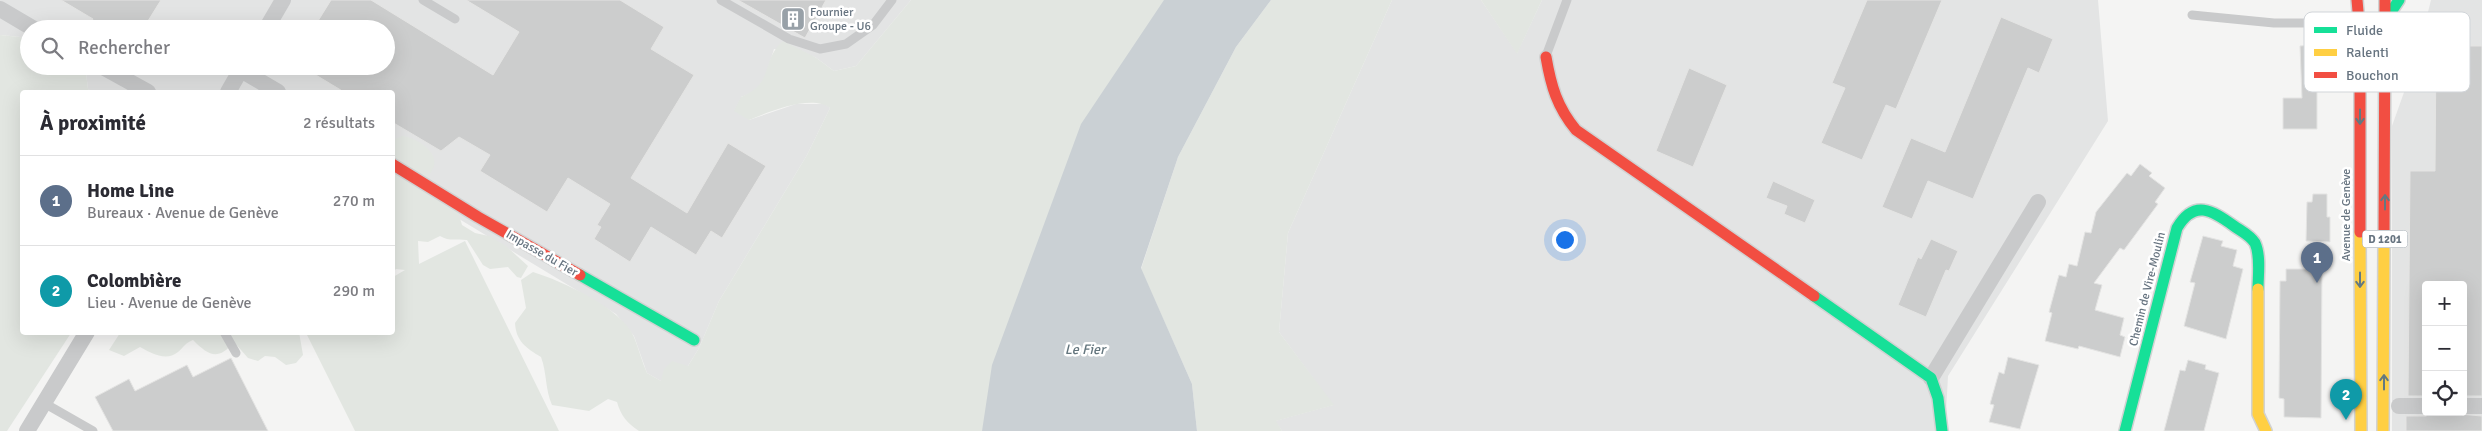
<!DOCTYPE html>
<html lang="fr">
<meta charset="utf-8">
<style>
:root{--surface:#fff;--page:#f2f2f3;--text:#2b2b33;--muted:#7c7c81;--line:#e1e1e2;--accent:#5c6068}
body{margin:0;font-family:Signika,sans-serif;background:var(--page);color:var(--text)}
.controls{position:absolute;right:15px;bottom:15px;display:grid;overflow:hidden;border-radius:5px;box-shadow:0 5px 20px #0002}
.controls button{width:45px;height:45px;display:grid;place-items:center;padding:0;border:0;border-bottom:1px solid var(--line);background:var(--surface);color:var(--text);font:25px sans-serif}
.you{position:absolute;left:1564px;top:239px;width:18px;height:18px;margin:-12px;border:4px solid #fff;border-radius:50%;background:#1a73e8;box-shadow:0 0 0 8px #1a73e833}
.badge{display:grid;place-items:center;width:32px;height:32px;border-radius:50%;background:var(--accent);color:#fff;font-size:16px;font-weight:700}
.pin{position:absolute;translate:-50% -41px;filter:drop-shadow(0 1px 2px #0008)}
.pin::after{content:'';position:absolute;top:26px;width:18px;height:15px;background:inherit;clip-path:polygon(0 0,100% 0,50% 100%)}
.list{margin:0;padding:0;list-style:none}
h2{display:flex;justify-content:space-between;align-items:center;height:65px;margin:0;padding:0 20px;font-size:21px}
h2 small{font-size:16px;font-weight:400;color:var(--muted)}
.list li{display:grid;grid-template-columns:32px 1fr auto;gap:15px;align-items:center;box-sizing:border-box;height:90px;padding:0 20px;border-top:1px solid var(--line)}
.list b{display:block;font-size:19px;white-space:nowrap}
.list p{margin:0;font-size:16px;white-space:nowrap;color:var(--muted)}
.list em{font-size:16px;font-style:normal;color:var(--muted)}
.icon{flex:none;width:28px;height:28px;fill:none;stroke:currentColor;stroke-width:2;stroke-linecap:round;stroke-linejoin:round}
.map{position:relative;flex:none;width:2482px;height:431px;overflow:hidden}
.search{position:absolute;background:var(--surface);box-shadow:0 5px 20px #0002;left:20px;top:20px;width:375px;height:55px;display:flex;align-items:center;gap:12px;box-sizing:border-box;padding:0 18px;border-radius:28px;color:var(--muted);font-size:19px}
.panel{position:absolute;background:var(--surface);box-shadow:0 5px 20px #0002;left:20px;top:90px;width:375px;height:245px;border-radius:5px}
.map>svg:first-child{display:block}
</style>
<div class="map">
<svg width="2482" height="431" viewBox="0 0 2482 431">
<rect width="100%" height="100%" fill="#f4f4f3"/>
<g fill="#e3e4e4" fill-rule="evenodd">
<polygon points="0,0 911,0 856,66 834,71 815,57 774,49 764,81 754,92 741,97 749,120 796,104 825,104 830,108 807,155 719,301 699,348 688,366 661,381 647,373 634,336 616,314 393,179 392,92 93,92 88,89 86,73 75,66 386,66 386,29 29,29 29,41 20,37 0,35"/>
<polygon points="1392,0 1481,0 1517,53 1542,0 2098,0 2108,121 1948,376 1945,431 1282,431 1275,421 1333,405 1279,332 1288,233"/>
<path d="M 2431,0 L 2482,0 L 2482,431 L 2392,431 L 2392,126 L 2417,56 ZM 2426,285 L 2463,285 L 2463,412 L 2426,412 Z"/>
</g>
<g fill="#e2e6e1">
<path d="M 911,0 L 1173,0 L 982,431 L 639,431 C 627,423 621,416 617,402 L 608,399 L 589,411 L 552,405 C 545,389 547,373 541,357 C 526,348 516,341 515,323 L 526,308 L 521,280 L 533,272 C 562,281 622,308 634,337 C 639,349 642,362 647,373 L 661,381 L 664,369 L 672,361 L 688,366 L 699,348 L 719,301 L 807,155 L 830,108 C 812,94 768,112 749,120 L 734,111 L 741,97 C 776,82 760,61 783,41 L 815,57 L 834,71 L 856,66 Z"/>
<polygon points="1271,0 1392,0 1288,233 1279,332 1334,405 1276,421 1282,431 1197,431 1192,384 1141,269 1178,157 1236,47"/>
<polygon points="1481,0 1542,0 1517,54"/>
<polygon points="0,35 20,37 29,41 29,66 75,66 86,73 88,89 93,92 22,92 22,332 71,333 7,431 0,431"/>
<path d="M 402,136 C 414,137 438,150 434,166 C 433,169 430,174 428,177 L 458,212 L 462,225 L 475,233 L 489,236 L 506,246 L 528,266 L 521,278 L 517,277 L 508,267 L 490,269 L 483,265 L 467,240 C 456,238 450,242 440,236 L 428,242 L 418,241 L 419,264 L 465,241 L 559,431 L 355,431 L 306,333 L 392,332 L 393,277 L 405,270 L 396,269 L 393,272 L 393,140 Z"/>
<path d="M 299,332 L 303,355 L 296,363 L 286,365 L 275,357 L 265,356 L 258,361 L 248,358 L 234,342 C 218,361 209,356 193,340 C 185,343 184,347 178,352 C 166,362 151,353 140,347 L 124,356 L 109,350 L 120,333 Z"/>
</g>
<polygon fill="#cad0d4" points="1164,0 1271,0 1236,47 1178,157 1141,268 1192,384 1197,431 982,431 992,365 1081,124"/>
<g fill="#cccdcd" stroke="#e4e4e3">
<polygon points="61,0 161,0 143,29 87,29 93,19"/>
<polygon points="331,0 371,0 493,75 519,32 466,0 620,0 664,27 651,49 694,75 631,178 687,213 728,143 766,166 722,238 711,231 696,255 651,227 630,262 594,239 601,227 597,225 610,204 568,178 547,212 480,171 490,155 459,137 441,151 392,122 392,92 344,92 301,66 386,66 386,29 313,29"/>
<polygon points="738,0 826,0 805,38"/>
<polygon points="1867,0 1942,0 1896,109 1886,105 1862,160 1821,143 1845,88 1832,83"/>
<polygon points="2001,17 2053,39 2039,73 2028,68 1973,199 1928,181 1912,219 1882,207 1911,138 1945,152"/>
<polygon points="2453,20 2470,30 2461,46 2482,46 2482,396 2463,396 2463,285 2426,285 2426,396 2408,396 2410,171 2435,171 2436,48"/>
<polygon points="2324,44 2324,81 2317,82 2317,129 2283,129 2283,98 2302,98 2300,46"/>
<polygon points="1689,68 1727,85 1693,167 1656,151"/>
<polygon points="2140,164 2152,173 2149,176 2165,188 2155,202 2158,204 2124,250 2120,248 2094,283 2102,285 2095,310 2124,318 2120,335 2125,337 2120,357 2079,346 2078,349 2045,341 2052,313 2049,312 2059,275 2066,277 2069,264 2077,266 2085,232 2091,233 2096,212 2127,173 2131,176"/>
<polygon points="1773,181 1815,200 1805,223 1784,214 1787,206 1766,198"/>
<polygon points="2313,194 2327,194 2327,217 2330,217 2330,242 2306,241 2307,202 2312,202"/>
<polygon points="2203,236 2223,241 2221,246 2237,250 2233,266 2243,269 2226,339 2184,326 2195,283 2190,282"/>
<polygon points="1931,239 1958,251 1949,271 1946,270 1926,317 1898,305 1918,257 1921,259"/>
<polygon points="2286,269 2322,269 2321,418 2284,417 2284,399 2279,398 2280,281 2286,281"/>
<polygon points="2008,357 2039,365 2020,429 1989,422 1994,405 1990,404 1999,372 2004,374"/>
<polygon points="231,358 268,431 113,431 95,397 129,379 135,391 187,365 193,377"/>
<polygon points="2188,360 2206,365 2205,369 2219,373 2204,431 2164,431 2180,370 2185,371"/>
<polygon points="2434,412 2482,416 2482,431 2406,431 2406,416 2426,416"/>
</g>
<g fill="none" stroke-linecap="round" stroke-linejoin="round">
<defs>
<g id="fast">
<polyline points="2385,21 2399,0"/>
<polyline points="580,275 694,340"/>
<polyline points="1814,296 1931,378 1938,398 1942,431"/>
<path d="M 2125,431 L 2177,228 C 2194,199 2212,210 2234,226 C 2241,231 2250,235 2255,243 C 2261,256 2258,276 2258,289"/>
</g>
<g id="slow">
<polyline points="2360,232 2361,431"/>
<polyline points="2258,289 2258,414 2266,431"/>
<polyline points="2383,431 2384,239"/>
</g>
<g id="jam">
<polyline points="2357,0 2360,34 2360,232"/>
<path d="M 1546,57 C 1551,86 1557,107 1576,130 L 1814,296"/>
<polyline points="392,164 478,217 580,275"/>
<polyline points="2384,239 2385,0"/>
</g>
</defs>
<use href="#fast" stroke="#d1d2d2" stroke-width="14"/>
<use href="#slow" stroke="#d1d2d2" stroke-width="14"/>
<use href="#jam" stroke="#d1d2d2" stroke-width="14"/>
<g stroke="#c9cacb" stroke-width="9">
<polyline points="423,0 455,19"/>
<polyline points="721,0 789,39 820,49 846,44 873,25 892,0"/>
<polyline points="2192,15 2274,23 2344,23"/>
<polyline points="1546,56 1567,0"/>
<polyline points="224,332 236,353"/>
<polyline points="44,403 93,431"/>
</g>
<g stroke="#c9cacb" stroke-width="16">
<polyline points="0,9 34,29"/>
<polyline points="266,29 283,0"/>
<polyline points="101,66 148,92"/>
<polyline points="241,70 278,92"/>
<polyline points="228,92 243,66"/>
<polyline points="1931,378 2038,202"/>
<polyline points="2399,406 2426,406"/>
<polyline points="2463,406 2482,406"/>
<polyline points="27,431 87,332"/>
</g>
<use href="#fast" stroke="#16e098" stroke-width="11"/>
<use href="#slow" stroke="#ffcf43" stroke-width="11"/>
<use href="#jam" stroke="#f24e42" stroke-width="11"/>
</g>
<defs><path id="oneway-shaft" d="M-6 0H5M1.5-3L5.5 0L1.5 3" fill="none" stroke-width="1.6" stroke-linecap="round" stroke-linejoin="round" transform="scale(1.25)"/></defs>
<g stroke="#637981">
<use href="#oneway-shaft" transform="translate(2360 117) rotate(90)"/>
<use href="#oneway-shaft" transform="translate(2385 202) rotate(-90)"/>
<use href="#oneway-shaft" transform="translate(2360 280) rotate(90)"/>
<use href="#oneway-shaft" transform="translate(2384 382) rotate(-90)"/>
</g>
<defs>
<symbol id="building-square" viewBox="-11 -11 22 22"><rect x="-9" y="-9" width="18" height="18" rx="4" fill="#98a1a8" stroke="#fff"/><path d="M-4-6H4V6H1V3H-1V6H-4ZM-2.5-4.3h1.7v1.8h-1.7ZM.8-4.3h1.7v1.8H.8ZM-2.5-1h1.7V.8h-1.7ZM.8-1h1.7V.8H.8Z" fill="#fff"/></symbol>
</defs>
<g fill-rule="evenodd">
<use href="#building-square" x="779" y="5" width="28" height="28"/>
</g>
<g text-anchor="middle" stroke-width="5" stroke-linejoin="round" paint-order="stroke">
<rect fill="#fff" stroke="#959ea6" stroke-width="1" x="2362.5" y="230.5" width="45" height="17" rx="4"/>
<g font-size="11" font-weight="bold" fill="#677480">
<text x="2385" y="243">D 1201</text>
</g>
<g font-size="12" fill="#677480" stroke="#fff" text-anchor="start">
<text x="810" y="16">Fournier<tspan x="810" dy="14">Groupe - U6</tspan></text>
</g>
<g font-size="12" fill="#677480" stroke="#fff">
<text transform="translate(2346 215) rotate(-90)" y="4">Avenue de Genève</text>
<text transform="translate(542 253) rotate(30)" y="4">Impasse du Fier</text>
<text transform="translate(2147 289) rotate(-76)" y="4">Chemin de Vire-Moulin</text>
</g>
<g font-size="14" font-style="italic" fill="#63757d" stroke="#fff">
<text x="1085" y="354">Le Fier</text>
</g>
</g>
<rect x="2304" y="12" width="166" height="80" rx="8" fill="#fff" stroke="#d1d5d9" stroke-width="1"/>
<rect x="2314" y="27" width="23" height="6" fill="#16e098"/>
<rect x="2314" y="49" width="23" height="7" fill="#ffcf43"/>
<rect x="2314" y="72" width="23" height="6" fill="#f24e42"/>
<g font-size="14" fill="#677480">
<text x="2346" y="35">Fluide</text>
<text x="2346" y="57">Ralenti</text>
<text x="2346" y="80">Bouchon</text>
</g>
</svg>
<div class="controls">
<button>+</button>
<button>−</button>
<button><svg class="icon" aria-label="locate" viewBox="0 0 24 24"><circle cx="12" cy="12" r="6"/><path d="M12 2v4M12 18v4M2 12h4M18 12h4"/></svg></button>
</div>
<div class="you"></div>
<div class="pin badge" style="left:2317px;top:283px;background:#5c6f8a">1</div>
<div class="pin badge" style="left:2346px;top:420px;background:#0f9aa8">2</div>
<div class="search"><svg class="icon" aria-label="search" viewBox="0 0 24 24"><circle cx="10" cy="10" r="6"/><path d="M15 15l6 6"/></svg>Rechercher</div>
<section class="panel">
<h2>À proximité<small>2 résultats</small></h2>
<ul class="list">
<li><span class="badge" style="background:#5c6f8a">1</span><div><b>Home Line</b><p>Bureaux · Avenue de Genève</p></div><em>270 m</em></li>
<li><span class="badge" style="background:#0f9aa8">2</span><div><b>Colombière</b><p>Lieu · Avenue de Genève</p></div><em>290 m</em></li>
</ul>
</section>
</div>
